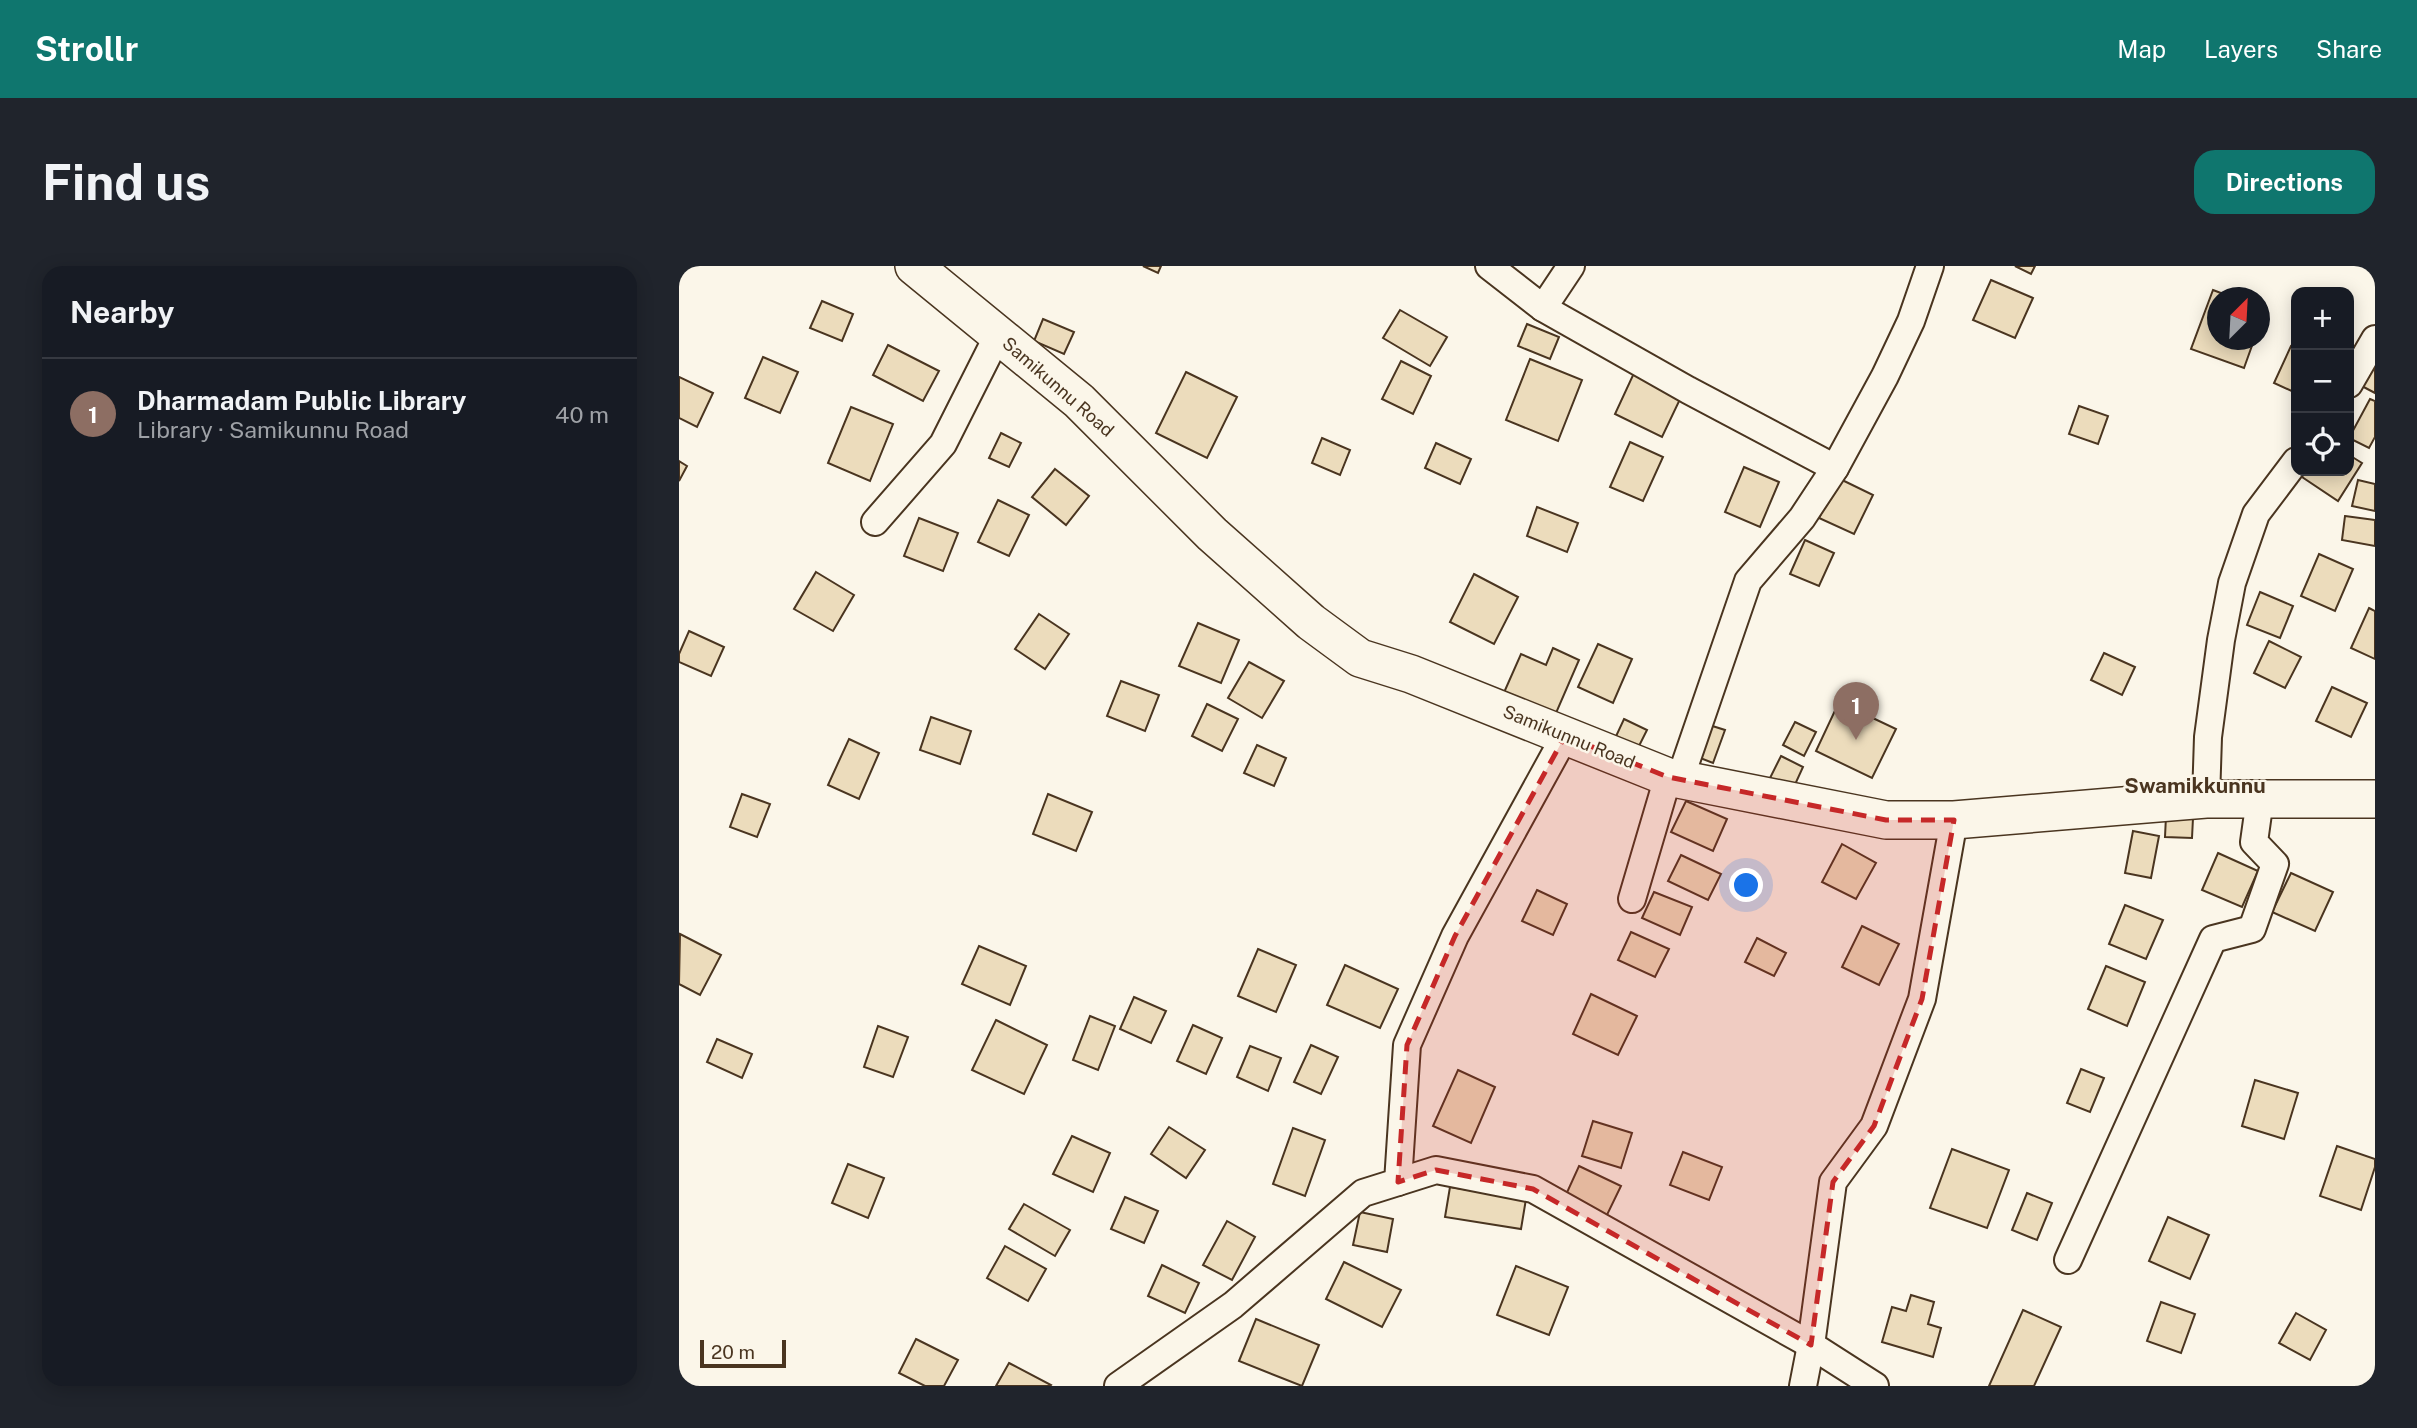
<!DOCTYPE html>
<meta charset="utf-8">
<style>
:root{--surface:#171b24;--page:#20242c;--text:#f1f3f6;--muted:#9ea1a6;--line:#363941;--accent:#0f766e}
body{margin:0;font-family:"Public Sans",sans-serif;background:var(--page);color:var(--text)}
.controls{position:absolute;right:21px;top:21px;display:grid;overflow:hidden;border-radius:14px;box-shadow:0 4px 18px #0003}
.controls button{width:63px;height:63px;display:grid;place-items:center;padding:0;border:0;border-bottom:2px solid var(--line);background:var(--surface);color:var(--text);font:35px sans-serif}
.compass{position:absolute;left:1528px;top:21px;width:63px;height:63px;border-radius:50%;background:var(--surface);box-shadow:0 4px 18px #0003;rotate:24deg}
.scale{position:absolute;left:21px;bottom:18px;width:86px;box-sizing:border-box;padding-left:7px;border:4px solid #4a3520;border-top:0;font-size:19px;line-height:24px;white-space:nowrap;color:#4a3520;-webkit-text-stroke:5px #fbf6e9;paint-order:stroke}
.you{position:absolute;left:1068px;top:620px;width:24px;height:24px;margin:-18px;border:5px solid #fff;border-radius:50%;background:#1a73e8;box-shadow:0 0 0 10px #1a73e833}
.badge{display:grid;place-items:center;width:46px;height:46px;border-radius:50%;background:var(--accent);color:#fff;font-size:23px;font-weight:700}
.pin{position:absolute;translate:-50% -58px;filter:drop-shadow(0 2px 4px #0008)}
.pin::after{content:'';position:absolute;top:37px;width:24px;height:21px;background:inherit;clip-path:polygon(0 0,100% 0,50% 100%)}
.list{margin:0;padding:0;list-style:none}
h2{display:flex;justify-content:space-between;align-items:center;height:91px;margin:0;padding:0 28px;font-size:30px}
h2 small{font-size:23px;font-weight:400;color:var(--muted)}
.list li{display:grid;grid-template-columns:46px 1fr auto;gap:21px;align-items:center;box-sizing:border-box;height:112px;padding:0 28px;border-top:2px solid var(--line)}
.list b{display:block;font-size:26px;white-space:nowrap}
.list p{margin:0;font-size:23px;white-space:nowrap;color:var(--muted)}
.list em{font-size:23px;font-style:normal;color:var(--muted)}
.icon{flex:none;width:38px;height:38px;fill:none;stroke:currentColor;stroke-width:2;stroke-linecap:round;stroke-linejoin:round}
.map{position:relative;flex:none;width:1696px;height:1120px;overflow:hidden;border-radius:21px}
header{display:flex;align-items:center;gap:42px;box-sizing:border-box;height:98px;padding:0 35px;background:var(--accent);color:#fff}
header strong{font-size:33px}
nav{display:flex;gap:38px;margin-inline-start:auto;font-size:24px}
.intro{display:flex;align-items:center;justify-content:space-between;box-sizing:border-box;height:168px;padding:0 42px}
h1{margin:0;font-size:49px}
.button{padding:18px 32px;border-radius:21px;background:var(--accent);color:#fff;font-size:24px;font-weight:700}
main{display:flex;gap:42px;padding:0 42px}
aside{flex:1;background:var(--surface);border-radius:21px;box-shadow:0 4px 18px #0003}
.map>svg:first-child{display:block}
</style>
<header>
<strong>Strollr</strong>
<nav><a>Map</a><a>Layers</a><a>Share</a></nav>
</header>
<div class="intro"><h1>Find us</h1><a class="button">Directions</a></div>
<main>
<aside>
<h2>Nearby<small></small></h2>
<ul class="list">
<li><span class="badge" style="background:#8d6e63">1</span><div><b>Dharmadam Public Library</b><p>Library · Samikunnu Road</p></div><em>40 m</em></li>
</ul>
</aside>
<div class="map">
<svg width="1696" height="1120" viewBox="0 0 1696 1120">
<rect width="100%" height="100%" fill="#fbf6e9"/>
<g fill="#ecdcbc" stroke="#4a3520" stroke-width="2">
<polygon points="464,0 482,0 479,7"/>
<polygon points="1336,0 1356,0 1352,8"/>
<polygon points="1312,14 1354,32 1336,72 1294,54"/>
<polygon points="1534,24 1555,32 1538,32 1538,74 1575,74 1565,102 1512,83"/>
<polygon points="143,35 174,48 163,75 131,62"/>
<polygon points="1580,41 1587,43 1580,60"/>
<polygon points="721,44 768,71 751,100 704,72"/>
<polygon points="364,53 395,66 385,88 355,75"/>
<polygon points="848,58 880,71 871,93 839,80"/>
<polygon points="209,79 260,105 244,135 194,109"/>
<polygon points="1612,80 1617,82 1617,127 1595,117"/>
<polygon points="1696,86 1696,127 1679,118"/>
<polygon points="84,91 119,106 101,147 66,132"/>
<polygon points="851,93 903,114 879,175 827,154"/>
<polygon points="722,95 752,110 734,148 703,133"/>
<polygon points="507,106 558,131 528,192 477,167"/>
<polygon points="955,107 1003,129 983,171 936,148"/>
<polygon points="0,111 34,127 18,161 0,152"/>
<polygon points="1691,133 1696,135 1696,171 1690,182 1670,172"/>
<polygon points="1400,140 1429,150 1419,178 1390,168"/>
<polygon points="172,141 214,158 191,215 149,197"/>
<polygon points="322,167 342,177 330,201 310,192"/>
<polygon points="643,172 671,184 661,209 633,197"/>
<polygon points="951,176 984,191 964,235 931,221"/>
<polygon points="757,177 792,193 781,218 746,202"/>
<polygon points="1670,189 1683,197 1659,235 1623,211 1627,205 1670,205"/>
<polygon points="0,195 8,200 0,215"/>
<polygon points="1065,201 1100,216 1081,261 1046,246"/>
<polygon points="376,203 410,230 387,259 353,231"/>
<polygon points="1159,212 1194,229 1175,268 1140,252"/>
<polygon points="1679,214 1696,218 1696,245 1673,240"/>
<polygon points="319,234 350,249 330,290 299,276"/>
<polygon points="858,241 899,257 888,286 848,270"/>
<polygon points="1666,250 1696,254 1696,280 1663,274"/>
<polygon points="240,252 279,267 264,305 225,290"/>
<polygon points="1126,274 1155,287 1140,320 1111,308"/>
<polygon points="1640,288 1674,303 1656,345 1622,330"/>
<polygon points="137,306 175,329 154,365 115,343"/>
<polygon points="795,308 839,331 815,378 771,356"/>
<polygon points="1581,326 1614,340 1601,372 1568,359"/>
<polygon points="1690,342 1696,345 1696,393 1672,382"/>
<polygon points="360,348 390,368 366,403 336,383"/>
<polygon points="519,357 560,374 542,417 500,400"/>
<polygon points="10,365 45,381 32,410 0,396 0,388"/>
<polygon points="1590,375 1622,391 1606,422 1575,407"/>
<polygon points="919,378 953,393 934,437 899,421"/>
<polygon points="874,382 900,394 874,454 823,431 842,388 867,399"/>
<polygon points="1425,387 1456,401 1443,429 1412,414"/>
<polygon points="570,396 605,415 583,452 549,432"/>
<polygon points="442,415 480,429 466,465 428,450"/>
<polygon points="1653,421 1688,437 1672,471 1637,455"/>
<polygon points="1160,436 1217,463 1193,512 1137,485"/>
<polygon points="528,438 559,453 543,485 513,470"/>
<polygon points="252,451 292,465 281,498 241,484"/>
<polygon points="945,453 968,464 954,492 932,481"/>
<polygon points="1116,456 1137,466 1125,490 1104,479"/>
<polygon points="1027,458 1046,464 1034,497 1016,490"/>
<polygon points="170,473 200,487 180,533 149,519"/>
<polygon points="578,479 607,492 595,520 565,507"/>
<polygon points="1102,490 1124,501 1114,523 1091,512"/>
<polygon points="63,528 91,538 78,571 51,561"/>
<polygon points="369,528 413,546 397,585 354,568"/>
<polygon points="1007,535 1048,553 1034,585 992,566"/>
<polygon points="1487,550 1514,552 1513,572 1486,571"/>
<polygon points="1454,565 1480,570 1472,612 1446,607"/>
<polygon points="1163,578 1197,597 1177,633 1143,616"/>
<polygon points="1539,587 1579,605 1563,641 1523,624"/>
<polygon points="1002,589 1042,608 1029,634 989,615"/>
<polygon points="1612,607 1654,626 1636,665 1593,646"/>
<polygon points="858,624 888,638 874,669 843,655"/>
<polygon points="975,626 1013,641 1001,669 963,652"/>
<polygon points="1446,639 1484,654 1467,693 1430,678"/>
<polygon points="1183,660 1220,678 1200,719 1163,701"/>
<polygon points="952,666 990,683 976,711 939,694"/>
<polygon points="1,668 42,689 21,729 0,718"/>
<polygon points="1078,672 1107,687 1095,710 1066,696"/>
<polygon points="300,680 347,700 331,739 283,718"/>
<polygon points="579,683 617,699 597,746 559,730"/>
<polygon points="666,699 719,723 701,762 648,739"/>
<polygon points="1427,700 1466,716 1448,760 1409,743"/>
<polygon points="912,728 958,750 939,789 894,768"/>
<polygon points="455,731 487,745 472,777 441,763"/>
<polygon points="411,750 436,760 419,804 394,794"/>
<polygon points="317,754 368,779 345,828 293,804"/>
<polygon points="514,759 543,772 527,808 498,795"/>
<polygon points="199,760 229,771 214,811 185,801"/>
<polygon points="38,773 73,788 63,812 28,796"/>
<polygon points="632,779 659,791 642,828 615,816"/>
<polygon points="571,780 602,792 589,825 558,811"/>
<polygon points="1402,803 1425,812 1411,846 1388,837"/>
<polygon points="779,804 816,821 792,877 754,860"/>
<polygon points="1576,814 1619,827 1605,873 1563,860"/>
<polygon points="914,855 953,867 942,902 903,890"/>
<polygon points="490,861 526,884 507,912 472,888"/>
<polygon points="614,862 646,874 626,930 594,918"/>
<polygon points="393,870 431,887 414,926 374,908"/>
<polygon points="1658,880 1696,893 1696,901 1682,944 1641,930"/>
<polygon points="1273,883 1330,904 1308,962 1251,942"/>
<polygon points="1004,886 1043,901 1030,934 991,919"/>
<polygon points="169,898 205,912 189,952 153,937"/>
<polygon points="900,900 942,920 926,953 885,933"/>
<polygon points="771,921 847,933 842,963 766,951"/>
<polygon points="1348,927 1373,937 1358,974 1333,964"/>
<polygon points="446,931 479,945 465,977 432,963"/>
<polygon points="345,938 391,964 376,990 330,963"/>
<polygon points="681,946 714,953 708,986 674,979"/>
<polygon points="1489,951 1530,969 1511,1013 1470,995"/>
<polygon points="548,955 576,971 553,1014 524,999"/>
<polygon points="326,980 367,1003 349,1035 308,1012"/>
<polygon points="665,996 722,1024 703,1061 647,1033"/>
<polygon points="483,999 520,1017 506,1047 469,1030"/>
<polygon points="837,1000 889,1021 870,1069 818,1049"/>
<polygon points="1232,1029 1255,1036 1249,1058 1262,1062 1254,1091 1203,1076 1213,1041 1227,1045"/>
<polygon points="1482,1036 1516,1048 1502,1087 1468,1075"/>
<polygon points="1344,1044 1382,1061 1355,1120 1310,1120"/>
<polygon points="1617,1047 1647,1064 1631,1094 1600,1077"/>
<polygon points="577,1053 640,1079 623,1120 560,1095"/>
<polygon points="237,1073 279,1094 265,1120 246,1120 220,1107"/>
<polygon points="330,1097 372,1119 371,1120 317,1120"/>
</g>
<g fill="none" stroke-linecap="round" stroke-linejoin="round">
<defs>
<g id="street">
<polyline points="810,0 864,42"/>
<polyline points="892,0 864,42 1009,124 1156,202"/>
<polyline points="1670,118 1696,73"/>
<polyline points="196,256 264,178 319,69"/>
<polyline points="1001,513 1069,315 1123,252 1156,202 1206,110 1232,55 1251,0"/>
<polyline points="1527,533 1529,471 1542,374 1553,317 1577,248 1617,195"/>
<polyline points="953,633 989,511"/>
<polyline points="719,916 757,904 854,923 1132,1079 1196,1120"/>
<polyline points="1389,994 1534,673 1573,663 1596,598 1575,576 1581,533"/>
<polyline points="439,1120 554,1039 684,927 719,916 728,779 776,670 886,470"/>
<polyline points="1124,1120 1132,1079 1154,916 1195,860 1243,733 1275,554"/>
</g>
<polyline id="secondary" points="235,0 400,135 533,268 632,356 681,392 732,408 989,511 1207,554 1275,554 1527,533 1696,533"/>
</defs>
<use href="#street" stroke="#4a3520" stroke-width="30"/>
<use href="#secondary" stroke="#4a3520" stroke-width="40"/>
<use href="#street" stroke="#fbf6e9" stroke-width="26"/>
<use href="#secondary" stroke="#fbf6e9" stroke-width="37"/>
</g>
<path fill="#c62828" fill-opacity="0.2" stroke="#c62828" stroke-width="5" stroke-dasharray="14 9" stroke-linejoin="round" d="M 886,470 L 989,511 L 1207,554 L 1275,554 L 1243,733 L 1195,860 L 1154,916 L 1132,1079 L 854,923 L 757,904 L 719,916 L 728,779 L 776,670 Z"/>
<g text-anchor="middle" stroke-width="5" stroke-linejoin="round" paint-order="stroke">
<g font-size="18" fill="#4a3520" stroke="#fbf6e9">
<text transform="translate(379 121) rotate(41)" y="6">Samikunnu Road</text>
<text transform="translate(890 471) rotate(22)" y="6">Samikunnu Road</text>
</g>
<g font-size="21" font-weight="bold" fill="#4a3520" stroke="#fbf6e9">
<text x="1516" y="527">Swamikkunnu</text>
</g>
</g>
</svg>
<div class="controls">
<button>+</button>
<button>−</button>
<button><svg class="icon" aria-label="locate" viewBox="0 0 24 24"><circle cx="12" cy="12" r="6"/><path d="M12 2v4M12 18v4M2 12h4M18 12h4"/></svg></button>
</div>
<svg class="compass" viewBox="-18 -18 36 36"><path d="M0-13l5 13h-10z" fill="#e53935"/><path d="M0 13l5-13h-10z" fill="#9ea1a6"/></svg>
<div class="scale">20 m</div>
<div class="you"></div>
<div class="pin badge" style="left:1177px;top:474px;background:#8d6e63">1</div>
</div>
</main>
